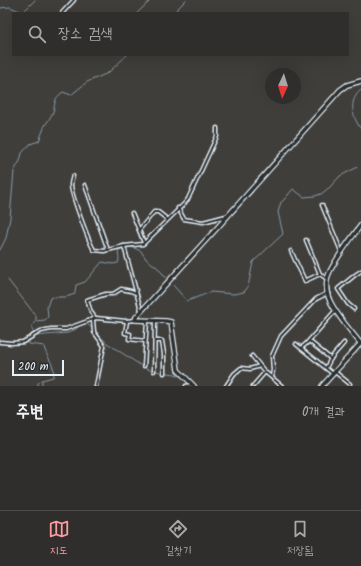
<!DOCTYPE html>
<html lang="ko">
<meta charset="utf-8">
<style>
:root{--surface:#2f2e2c;--page:#373634;--text:#f1f3f6;--muted:#a7a8a9;--line:#4a4a48;--accent:#ff9aa2}
body{margin:0;font-family:Kalam,"Poor Story",sans-serif;background:var(--page);color:var(--text)}
.compass{position:absolute;left:265px;top:68px;width:36px;height:36px;border-radius:50%;background:var(--surface);box-shadow:0 4px 16px #0002;rotate:184deg}
.scale{position:absolute;left:12px;bottom:10px;width:52px;box-sizing:border-box;padding-left:4px;border:2px solid #e8f1f8;border-top:0;font-size:11px;line-height:14px;white-space:nowrap;color:#e8f1f8;-webkit-text-stroke:3px #2a2d2e;paint-order:stroke}
.list{margin:0;padding:0;list-style:none}
h2{display:flex;justify-content:space-between;align-items:center;height:52px;margin:0;padding:0 16px;font-size:17px}
h2 small{font-size:13px;font-weight:400;color:var(--muted)}
.icon{flex:none;width:22px;height:22px;fill:none;stroke:currentColor;stroke-width:2;stroke-linecap:round;stroke-linejoin:round}
.map{position:relative;flex:none;width:361px;height:386px;overflow:hidden}
.search{position:absolute;background:var(--surface);box-shadow:0 4px 16px #0002;left:12px;right:12px;top:12px;height:44px;display:flex;align-items:center;gap:10px;box-sizing:border-box;padding:0 14px;border-radius:0px;color:var(--muted);font-size:15px}
.sheet{height:124px;background:var(--surface)}
nav{display:flex;justify-content:space-around;align-items:center;box-sizing:border-box;height:56px;border-top:1px solid var(--line);background:var(--surface);font-size:11px;color:var(--muted)}
nav a{display:grid;justify-items:center;gap:2px}
nav .on{color:var(--accent)}
.map>svg:first-child{display:block}
</style>
<div class="map">
<svg width="361" height="386" viewBox="0 0 361 386">
<rect width="100%" height="100%" fill="#3f3e3b"/>
<filter id="ink" filterUnits="userSpaceOnUse"><feTurbulence type="fractalNoise" baseFrequency=".025" numOctaves="2"/><feDisplacementMap in="SourceGraphic" scale="8" xChannelSelector="R" yChannelSelector="G"/><feConvolveMatrix kernelMatrix="1 2 1 2 8 2 1 2 1" color-interpolation-filters="sRGB"/></filter>
<g filter="url(#ink)">
<g fill="none" stroke-linecap="round" stroke-linejoin="round">
<g stroke="#8c9ba7" stroke-width="1">
<polyline points="0,8 10,7 24,13"/>
<polyline points="24,11 35,0"/>
<polyline points="137,13 151,0"/>
<polyline points="173,13 186,0"/>
<path d="M 361,90 C 348,100 352,117 361,129"/>
<path d="M 44,127 C 47,122 51,117 53,112 C 56,102 53,99 63,92 L 71,95 L 87,82 L 108,73 L 127,55"/>
<polyline points="282,202 293,189 304,197 315,196 321,194 330,187 340,176 358,167"/>
<polyline points="129,246 141,251 146,259 157,267 168,280"/>
<polyline points="0,250 6,238 10,218 14,171 20,161 22,153 30,144 39,141 44,128"/>
<polyline points="8,280 36,316 36,321"/>
<polyline points="173,285 187,301 211,292 234,294 244,292 248,287 253,262 283,234 278,212 281,202"/>
<polyline points="75,293 76,285 85,282 102,262 113,264 118,263 119,259 118,252 122,247"/>
<polyline points="55,297 66,297 75,294"/>
<polyline points="83,324 87,324 93,329"/>
<polyline points="94,330 107,343 143,367"/>
<polyline points="34,334 32,329 32,325 36,321 45,320 48,317 47,307 50,298 53,297"/>
<polyline points="34,336 68,333 76,329 80,325"/>
<path d="M 29,340 L 29,344 L 44,346 C 45,356 57,366 53,377 L 42,380 L 42,386"/>
<polyline points="144,367 152,371"/>
<polyline points="154,371 175,374 184,378"/>
<polyline points="37,386 39,382"/>
</g>
<defs>
<g id="street">
<polyline points="62,13 74,0"/>
<path d="M 73,176 C 72,179 71,182 71,185 C 71,194 89,242 94,250 L 104,251 L 124,246 L 143,244 L 184,204 L 188,199 L 212,147 L 217,136 L 217,128"/>
<polyline points="85,185 108,250"/>
<polyline points="322,205 341,251"/>
<polyline points="178,208 184,219 203,222 226,216"/>
<polyline points="132,213 139,230"/>
<polyline points="306,240 320,274 327,279"/>
<polyline points="144,243 139,230 154,212 158,212 167,219"/>
<polyline points="124,246 141,310"/>
<polyline points="291,251 305,281 320,274"/>
<polyline points="354,309 348,304 338,289 355,275 361,271"/>
<polyline points="95,318 91,312 87,300 106,294 113,294 121,289 131,291 136,293"/>
<polyline points="93,320 94,332 104,346 96,386"/>
<polyline points="127,321 125,333 130,334 129,339 145,341"/>
<polyline points="155,341 162,341 164,354 164,373"/>
<polyline points="309,341 331,359"/>
<polyline points="0,342 12,343 23,342 41,331 51,329 66,329 96,318 126,321 135,320"/>
<polyline points="296,344 333,374"/>
<polyline points="301,348 306,344 335,311"/>
<polyline points="252,356 265,372 282,386"/>
<polyline points="144,366 147,321"/>
<polyline points="326,368 331,358 344,343"/>
<polyline points="154,371 155,321"/>
<polyline points="335,372 350,384"/>
<polyline points="272,377 273,370 272,356 281,336 316,299 328,293"/>
<polyline points="186,386 192,385"/>
<polyline points="226,386 234,374 241,368 250,369 260,366"/>
<polyline points="253,386 265,372"/>
</g>
<g id="secondary">
<path d="M 361,225 C 353,236 328,268 327,280 C 326,287 327,295 330,301 C 337,316 351,331 361,344"/>
<polyline points="194,386 178,370 171,322 166,321 135,320 136,317 217,228 340,90 347,85 361,81"/>
<polyline points="322,386 361,343"/>
</g>
</defs>
<use href="#street" stroke="#e8f1f8" stroke-width="5"/>
<use href="#secondary" stroke="#e8f1f8" stroke-width="6"/>
<use href="#street" stroke="#2a2d2e" stroke-width="2"/>
<use href="#secondary" stroke="#2a2d2e" stroke-width="3.5"/>
</g>
</g>
</svg>
<svg class="compass" viewBox="-18 -18 36 36"><path d="M0-13l5 13h-10z" fill="#e53935"/><path d="M0 13l5-13h-10z" fill="#a7a8a9"/></svg>
<div class="scale">200 m</div>
<div class="search"><svg class="icon" aria-label="search" viewBox="0 0 24 24"><circle cx="10" cy="10" r="6"/><path d="M15 15l6 6"/></svg>장소 검색</div>
</div>
<section class="sheet">
<h2>주변<small>0개 결과</small></h2>
<ul class="list">
</ul>
</section>
<nav>
<a class="on"><svg class="icon" aria-label="map" viewBox="0 0 24 24"><path d="M3 6l6-2 6 2 6-2v14l-6 2-6-2-6 2zM9 4v14M15 6v14"/></svg>지도</a>
<a><svg class="icon" aria-label="directions" viewBox="0 0 24 24"><path d="M12 3l9 9-9 9-9-9zM9 14v-3h6M13 9l2 2-2 2"/></svg>길찾기</a>
<a><svg class="icon" aria-label="saved" viewBox="0 0 24 24"><path d="M7 4h10v16l-5-4-5 4z"/></svg>저장됨</a>
</nav>
